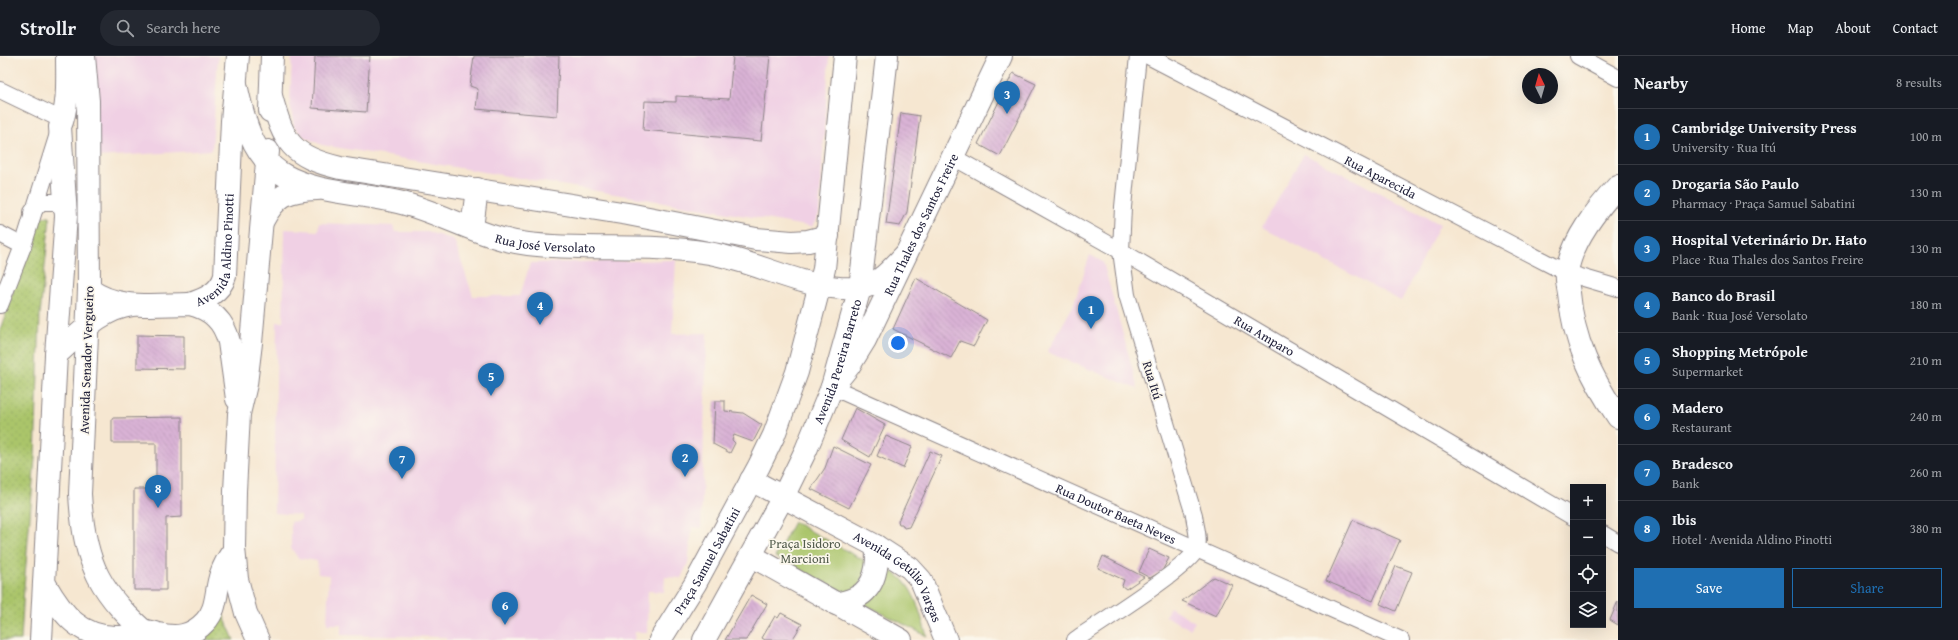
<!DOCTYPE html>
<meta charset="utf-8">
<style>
:root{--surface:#171b24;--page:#242831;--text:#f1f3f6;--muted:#9ea1a6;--line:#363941;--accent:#1f6fb2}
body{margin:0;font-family:"Gentium Book Plus",serif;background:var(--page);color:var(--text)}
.controls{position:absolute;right:12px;bottom:12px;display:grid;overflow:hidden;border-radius:0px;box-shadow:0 4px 16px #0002}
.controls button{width:36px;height:36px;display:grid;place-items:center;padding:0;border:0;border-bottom:1px solid var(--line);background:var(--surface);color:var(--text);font:20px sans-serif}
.compass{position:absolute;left:1522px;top:12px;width:36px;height:36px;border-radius:50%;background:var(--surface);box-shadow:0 4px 16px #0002;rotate:355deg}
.you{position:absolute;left:898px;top:287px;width:14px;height:14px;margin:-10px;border:3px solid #fff;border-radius:50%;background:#1a73e8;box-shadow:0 0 0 6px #1a73e833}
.badge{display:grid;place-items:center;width:26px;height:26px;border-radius:50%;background:var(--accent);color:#fff;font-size:13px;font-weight:700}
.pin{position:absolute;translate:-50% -33px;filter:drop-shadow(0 1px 2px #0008)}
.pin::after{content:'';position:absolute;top:21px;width:14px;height:12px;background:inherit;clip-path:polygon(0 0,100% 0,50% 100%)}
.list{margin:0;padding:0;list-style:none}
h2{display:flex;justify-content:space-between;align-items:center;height:52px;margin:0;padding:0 16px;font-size:17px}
h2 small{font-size:13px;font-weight:400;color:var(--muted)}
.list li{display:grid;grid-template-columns:26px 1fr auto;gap:12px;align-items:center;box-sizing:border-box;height:56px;padding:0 16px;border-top:1px solid var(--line)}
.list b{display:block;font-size:15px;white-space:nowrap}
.list p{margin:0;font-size:13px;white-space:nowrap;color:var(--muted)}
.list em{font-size:13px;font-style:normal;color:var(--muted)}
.actions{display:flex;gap:8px;padding:12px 16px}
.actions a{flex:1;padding:9px 0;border:1px solid var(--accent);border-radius:0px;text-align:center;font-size:14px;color:var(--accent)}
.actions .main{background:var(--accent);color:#fff}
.icon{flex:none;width:22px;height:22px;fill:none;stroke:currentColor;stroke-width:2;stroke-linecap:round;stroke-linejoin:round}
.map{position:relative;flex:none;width:1618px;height:584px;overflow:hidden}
header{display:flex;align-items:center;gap:24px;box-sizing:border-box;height:56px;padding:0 20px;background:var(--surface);border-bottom:1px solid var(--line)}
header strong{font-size:19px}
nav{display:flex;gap:22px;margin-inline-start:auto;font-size:14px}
.search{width:280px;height:36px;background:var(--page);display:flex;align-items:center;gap:10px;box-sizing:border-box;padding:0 14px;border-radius:22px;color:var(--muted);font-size:15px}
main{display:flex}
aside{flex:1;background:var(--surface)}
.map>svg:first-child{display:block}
</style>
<header>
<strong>Strollr</strong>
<div class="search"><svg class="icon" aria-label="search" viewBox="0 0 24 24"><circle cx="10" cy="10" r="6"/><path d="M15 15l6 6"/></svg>Search here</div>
<nav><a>Home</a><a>Map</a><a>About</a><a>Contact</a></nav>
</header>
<main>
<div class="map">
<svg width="1618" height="584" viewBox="0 0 1618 584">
<defs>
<pattern id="grass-dots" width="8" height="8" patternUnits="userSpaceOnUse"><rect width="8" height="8" fill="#aac56b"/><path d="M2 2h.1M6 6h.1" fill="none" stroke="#92a95e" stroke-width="1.8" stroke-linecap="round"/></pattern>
<pattern id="building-back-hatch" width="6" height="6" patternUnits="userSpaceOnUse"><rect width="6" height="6" fill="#d9b2d5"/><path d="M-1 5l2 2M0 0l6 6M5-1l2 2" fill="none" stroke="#ba99b8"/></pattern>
</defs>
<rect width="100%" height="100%" fill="#fbf7ec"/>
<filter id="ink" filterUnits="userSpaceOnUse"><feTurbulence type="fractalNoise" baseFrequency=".025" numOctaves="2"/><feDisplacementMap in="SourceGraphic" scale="8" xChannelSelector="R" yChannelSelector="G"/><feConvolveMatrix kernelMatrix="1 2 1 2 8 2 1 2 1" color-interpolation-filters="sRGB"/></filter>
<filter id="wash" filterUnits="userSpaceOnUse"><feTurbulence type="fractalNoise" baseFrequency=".012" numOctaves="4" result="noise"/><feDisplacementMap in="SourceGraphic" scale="16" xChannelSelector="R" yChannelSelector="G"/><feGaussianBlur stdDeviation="0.9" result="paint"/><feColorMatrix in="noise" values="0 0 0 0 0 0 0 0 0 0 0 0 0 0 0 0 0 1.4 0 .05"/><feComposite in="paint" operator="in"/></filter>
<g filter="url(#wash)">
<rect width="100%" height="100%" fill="#f6e7d1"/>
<g fill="#f0d0e4">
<polygon points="89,0 218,0 212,94 96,101"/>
<polygon points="292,0 829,0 819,158 812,171 322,89 303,80 294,71 290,47"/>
<polygon points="1304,98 1440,168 1401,245 1262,171"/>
<polygon points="319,167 393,170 395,176 428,176 454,184 473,240 520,240 530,207 676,204 672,278 707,277 701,472 692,471 688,507 681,522 665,521 664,536 648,535 647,577 635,576 634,584 447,584 447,581 341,579 341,568 327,568 329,519 318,518 317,505 298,502 291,492 291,466 301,464 301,459 274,457 277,266 283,266 285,173 318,175"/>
<polygon points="1090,199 1103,206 1138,333 1047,296 1073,250"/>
<polygon points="1170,551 1195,566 1190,573 1165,560"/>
</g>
<g fill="url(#grass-dots)" stroke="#667453">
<polygon points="38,161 50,161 40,259 35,402 24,531 21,584 0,584 0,274"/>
<polygon points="222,556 234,584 203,584 217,567"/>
</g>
<g fill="#aac56b" stroke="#667453">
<polygon points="794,466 865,505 867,512 859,530 846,537 775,501"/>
<path d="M 884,512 C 914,523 918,552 927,580 L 864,548 Z"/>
</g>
<g id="blocks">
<g fill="url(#building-back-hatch)">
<polygon points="315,0 370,0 366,56 312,52"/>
<polygon points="474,0 559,0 557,60 476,53 478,33 470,30"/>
<polygon points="733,0 770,0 761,85 643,74 645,45 676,46 676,40 729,43"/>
<polygon points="1013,17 1036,28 1000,100 978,88"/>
<polygon points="901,57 920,60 907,156 900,170 886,168"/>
<polygon points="916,222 987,264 974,290 960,285 951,302 893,273"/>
<polygon points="137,279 184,280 184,313 137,312"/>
<polygon points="715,345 725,345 725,355 743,357 762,369 753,386 734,379 732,384 735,387 730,397 713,388"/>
<polygon points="855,352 885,369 870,401 841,384"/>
<polygon points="182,361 182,461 166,462 166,534 134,534 134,433 156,433 156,387 112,387 112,362"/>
<polygon points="886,380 912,391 903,412 877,400"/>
<polygon points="833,390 871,409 849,452 811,433 825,412"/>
<polygon points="930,395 942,400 909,471 904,472 902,468 899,468 898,465"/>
<polygon points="1353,464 1400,484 1373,545 1326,525"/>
<polygon points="1149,493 1169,502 1162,515 1150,522 1139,516"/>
<polygon points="1103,500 1144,521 1126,533 1122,530 1124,524 1098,512"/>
<polygon points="1396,510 1412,516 1396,555 1380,548"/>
<polygon points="1214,521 1232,529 1216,560 1182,545"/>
<polygon points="751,539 767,548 746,584 725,584"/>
<polygon points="1618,545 1618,569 1610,564"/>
<polygon points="781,557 802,568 792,584 765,584 762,582 775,560 778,562"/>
</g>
</g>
</g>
<g filter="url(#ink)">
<use href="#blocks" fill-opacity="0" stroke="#8c8486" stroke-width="1"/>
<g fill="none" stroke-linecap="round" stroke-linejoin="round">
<defs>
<g id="street">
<path id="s1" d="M 1148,0 L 1551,209 L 1567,217 L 1618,232"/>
<polyline points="1578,0 1618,22"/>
<polyline points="0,34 56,61 64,62"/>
<path id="s2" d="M 953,101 L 1121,195 L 1573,461"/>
<polyline points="32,156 41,146 57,146 66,160"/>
<polyline points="0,178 23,190"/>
<polyline points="0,249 23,190 58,78"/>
<path id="s3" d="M 832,331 L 1401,584"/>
<polyline points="1603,478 1618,487"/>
<path d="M 1075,584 C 1096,569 1191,511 1197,492 C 1200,482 1195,469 1194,459 L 1127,239 L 1121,195 L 1123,151 L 1138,0"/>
</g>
<g id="secondary">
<path id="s4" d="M 236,28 C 243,61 251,100 284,119 C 318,138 361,137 398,146 C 442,156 482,183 528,188 C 588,195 649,187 709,197 C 760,206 807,236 860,232 C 878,230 893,211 905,199"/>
<path d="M 271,40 C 284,87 291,100 340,112 L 628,158 L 756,183 L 792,186 L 808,185 L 828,180"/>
<polyline points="270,55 272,0"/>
<path d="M 1618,130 C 1597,153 1572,184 1567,216 C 1566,223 1568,231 1569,237 C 1573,284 1592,323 1618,361"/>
<path d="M 262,166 C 276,139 287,134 317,133"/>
<polyline points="472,172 477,133"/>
<path d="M 89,233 C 118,255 156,248 190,248 C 211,253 224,265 229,286 L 237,343"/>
<path id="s5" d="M 190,248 C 205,243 220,237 225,220 L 232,65 L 238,0"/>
<path d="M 56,299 C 79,279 100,253 132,249"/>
<path id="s6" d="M 832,331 L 849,310 L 865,284 L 1001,0"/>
<path id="s7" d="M 751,424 L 876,490 L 910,512 L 921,524 L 946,584"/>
<polyline points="752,500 901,584"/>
<path d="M 836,548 C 843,546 851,545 857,541 C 875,532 879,508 876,490"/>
<polyline points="258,584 246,557 237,523 234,492 235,435 239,358 246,328 251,287 268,95"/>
</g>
<g id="primary">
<path d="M 84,0 L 88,45 L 89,233 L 80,438 C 84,509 100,538 154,584"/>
<path d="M 45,528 C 62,558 81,583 120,581 C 129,581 136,575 143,575 C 147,574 153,577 158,578 C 176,582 191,581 205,566 C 218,553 215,535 221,518 C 224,509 228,502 234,494"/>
<path d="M 41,584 L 56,299 L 66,160 L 60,71 C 69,50 67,22 67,0"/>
<path id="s8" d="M 660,584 L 695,528 L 759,410 L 774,379 L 797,316 L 824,213 L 845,0"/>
<path id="s9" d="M 704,584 L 783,441 L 806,394 L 832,331 L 860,232 L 887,0"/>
</g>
</defs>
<use href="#street" stroke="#8c8486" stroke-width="18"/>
<use href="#secondary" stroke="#8c8486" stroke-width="24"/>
<use href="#primary" stroke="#8c8486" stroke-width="24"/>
<use href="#street" stroke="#fff" stroke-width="16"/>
<use href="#secondary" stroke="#fff" stroke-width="22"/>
<use href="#primary" stroke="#fff" stroke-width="22"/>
</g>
</g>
<g text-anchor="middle" stroke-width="3.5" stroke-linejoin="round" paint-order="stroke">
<g font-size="13" fill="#22223b" stroke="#fbf7ec">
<text dy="5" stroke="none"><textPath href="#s1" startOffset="262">Rua Aparecida</textPath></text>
<text dy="5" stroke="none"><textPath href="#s6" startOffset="186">Rua Thales dos Santos Freire</textPath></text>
<text dy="5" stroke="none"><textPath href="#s4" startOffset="378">Rua José Versolato</textPath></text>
<text dy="5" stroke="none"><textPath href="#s5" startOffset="68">Avenida Aldino Pinotti</textPath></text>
<text dy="5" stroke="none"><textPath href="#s2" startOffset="359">Rua Amparo</textPath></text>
<text transform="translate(86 304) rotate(-88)" y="5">Avenida Senador Vergueiro</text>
<text dy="5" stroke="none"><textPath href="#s9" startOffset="310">Avenida Pereira Barreto</textPath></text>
<text transform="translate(1153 324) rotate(73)" y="5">Rua Itú</text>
<text dy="5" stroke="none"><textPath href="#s3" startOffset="311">Rua Doutor Baeta Neves</textPath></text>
<text dy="5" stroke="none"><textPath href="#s8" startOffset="92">Praça Samuel Sabatini</textPath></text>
<text dy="5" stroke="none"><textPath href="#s7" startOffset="180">Avenida Getúlio Vargas</textPath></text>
</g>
<g font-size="13" fill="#525b4c" stroke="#fbf7ec">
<text x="805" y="492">Praça Isidoro<tspan x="805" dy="15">Marcioni</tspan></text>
</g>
</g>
</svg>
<div class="controls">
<button>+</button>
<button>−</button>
<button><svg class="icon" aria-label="locate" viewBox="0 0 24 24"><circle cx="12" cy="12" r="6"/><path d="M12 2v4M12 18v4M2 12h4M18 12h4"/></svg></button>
<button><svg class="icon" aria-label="layers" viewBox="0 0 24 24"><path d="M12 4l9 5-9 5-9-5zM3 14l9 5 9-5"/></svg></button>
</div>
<svg class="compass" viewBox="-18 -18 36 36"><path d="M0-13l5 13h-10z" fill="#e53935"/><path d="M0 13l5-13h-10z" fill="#9ea1a6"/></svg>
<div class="you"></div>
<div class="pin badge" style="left:1091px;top:273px">1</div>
<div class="pin badge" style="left:685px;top:421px">2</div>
<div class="pin badge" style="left:1007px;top:58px">3</div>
<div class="pin badge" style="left:540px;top:269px">4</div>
<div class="pin badge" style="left:491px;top:340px">5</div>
<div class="pin badge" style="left:505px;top:569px">6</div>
<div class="pin badge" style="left:402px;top:423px">7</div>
<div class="pin badge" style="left:158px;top:452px">8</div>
</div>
<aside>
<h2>Nearby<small>8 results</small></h2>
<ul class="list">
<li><span class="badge">1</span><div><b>Cambridge University Press</b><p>University · Rua Itú</p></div><em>100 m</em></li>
<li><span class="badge">2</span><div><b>Drogaria São Paulo</b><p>Pharmacy · Praça Samuel Sabatini</p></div><em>130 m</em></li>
<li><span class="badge">3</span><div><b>Hospital Veterinário Dr. Hato</b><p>Place · Rua Thales dos Santos Freire</p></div><em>130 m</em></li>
<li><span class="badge">4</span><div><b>Banco do Brasil</b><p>Bank · Rua José Versolato</p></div><em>180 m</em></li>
<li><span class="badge">5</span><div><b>Shopping Metrópole</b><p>Supermarket</p></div><em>210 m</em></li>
<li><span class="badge">6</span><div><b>Madero</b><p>Restaurant</p></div><em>240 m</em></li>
<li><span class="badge">7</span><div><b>Bradesco</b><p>Bank</p></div><em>260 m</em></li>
<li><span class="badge">8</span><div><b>Ibis</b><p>Hotel · Avenida Aldino Pinotti</p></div><em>380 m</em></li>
</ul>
<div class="actions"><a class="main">Save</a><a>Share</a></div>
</aside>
</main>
